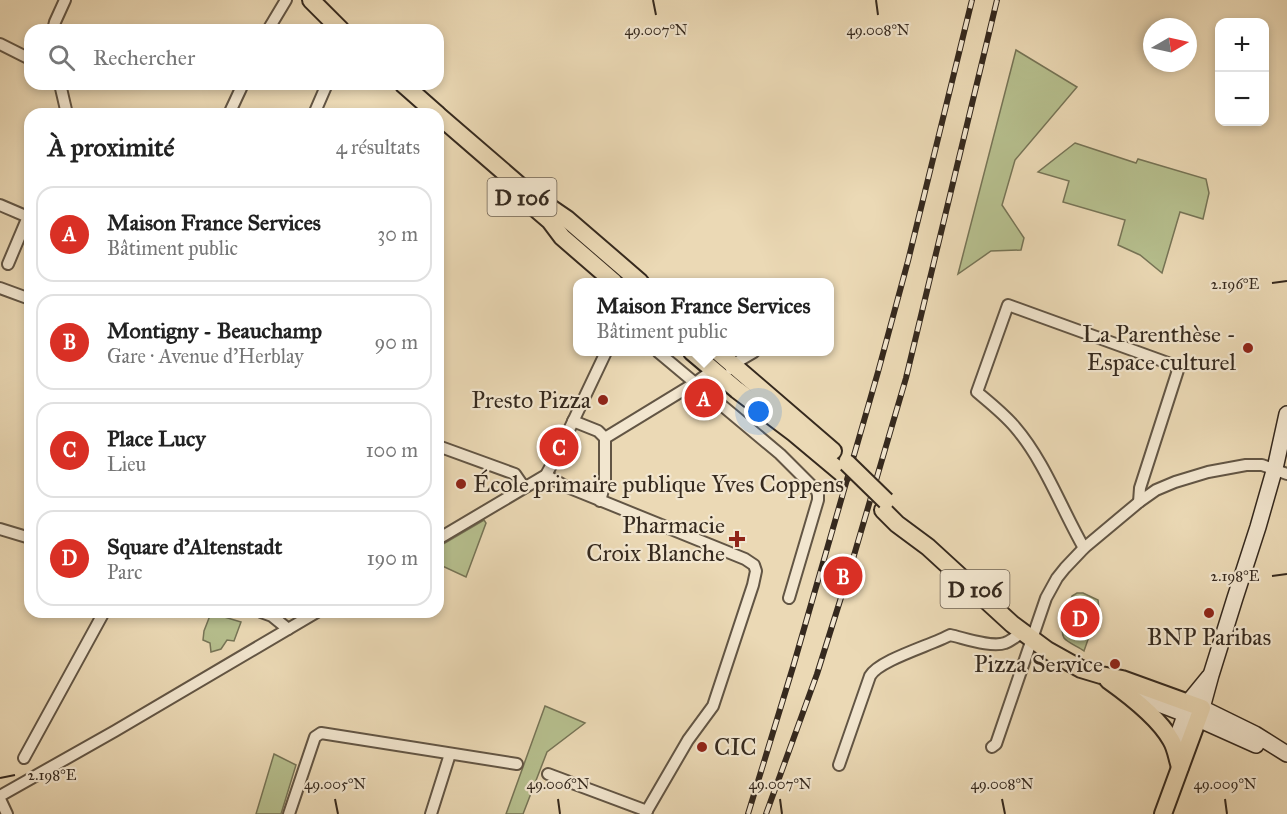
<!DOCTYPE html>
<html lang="fr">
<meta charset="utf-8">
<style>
:root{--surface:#fff;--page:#f6f6f6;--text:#222;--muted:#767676;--line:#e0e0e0;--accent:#d93025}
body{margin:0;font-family:"IM FELL Great Primer",serif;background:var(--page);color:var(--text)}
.controls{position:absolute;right:18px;top:18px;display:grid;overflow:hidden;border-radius:12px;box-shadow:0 3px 9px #0003}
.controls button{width:54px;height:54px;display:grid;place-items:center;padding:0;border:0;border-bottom:2px solid var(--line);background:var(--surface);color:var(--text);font:30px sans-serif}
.compass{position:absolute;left:1143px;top:18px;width:54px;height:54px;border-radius:50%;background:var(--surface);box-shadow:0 3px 9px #0003;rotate:81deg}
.you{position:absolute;left:759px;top:412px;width:21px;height:21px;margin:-15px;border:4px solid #fff;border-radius:50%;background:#1a73e8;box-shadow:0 0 0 9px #1a73e833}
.badge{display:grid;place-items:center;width:39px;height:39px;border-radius:50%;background:var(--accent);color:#fff;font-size:20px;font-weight:700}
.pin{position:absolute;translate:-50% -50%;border:3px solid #fff;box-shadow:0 2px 6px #0006}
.popup{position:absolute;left:573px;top:278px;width:261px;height:78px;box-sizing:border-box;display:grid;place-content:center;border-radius:12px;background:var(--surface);filter:drop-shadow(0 2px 4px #0005);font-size:20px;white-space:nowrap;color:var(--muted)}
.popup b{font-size:22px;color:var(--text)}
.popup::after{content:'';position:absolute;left:50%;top:100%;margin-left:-12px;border:12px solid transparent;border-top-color:var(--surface)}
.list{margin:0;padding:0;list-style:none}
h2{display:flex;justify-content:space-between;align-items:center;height:78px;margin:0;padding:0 24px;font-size:26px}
h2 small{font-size:20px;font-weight:400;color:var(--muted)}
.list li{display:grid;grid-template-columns:39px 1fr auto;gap:18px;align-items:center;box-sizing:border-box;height:96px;margin:0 12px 12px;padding:0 12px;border:2px solid var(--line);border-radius:18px}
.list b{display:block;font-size:22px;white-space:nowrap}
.list p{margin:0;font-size:20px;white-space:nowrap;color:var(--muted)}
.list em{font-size:20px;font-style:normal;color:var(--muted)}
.icon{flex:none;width:33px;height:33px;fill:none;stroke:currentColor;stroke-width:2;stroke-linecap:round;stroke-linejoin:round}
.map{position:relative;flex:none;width:1287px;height:814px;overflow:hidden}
.search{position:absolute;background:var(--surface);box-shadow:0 3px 9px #0003;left:24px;top:24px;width:420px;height:66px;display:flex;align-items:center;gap:15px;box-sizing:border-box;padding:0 21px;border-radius:18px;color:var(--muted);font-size:22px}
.panel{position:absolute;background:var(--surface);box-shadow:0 3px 9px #0003;left:24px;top:108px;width:420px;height:510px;border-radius:18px}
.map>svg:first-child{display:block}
</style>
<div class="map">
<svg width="1287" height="814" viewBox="0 0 1287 814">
<rect width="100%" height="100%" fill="#ebd9b5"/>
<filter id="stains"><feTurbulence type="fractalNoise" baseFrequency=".00333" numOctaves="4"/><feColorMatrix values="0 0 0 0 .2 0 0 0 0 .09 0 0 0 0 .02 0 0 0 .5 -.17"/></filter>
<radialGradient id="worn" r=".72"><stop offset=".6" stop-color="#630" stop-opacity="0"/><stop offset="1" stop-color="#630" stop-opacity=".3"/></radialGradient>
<g fill="#b6bf8e" stroke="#767456" stroke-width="1.5">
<polygon points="1016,50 1077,87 1015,160 1002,205 1024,238 1021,250 991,251 958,274"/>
<polygon points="1075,143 1136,163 1138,159 1206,179 1209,193 1203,219 1180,212 1162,273 1140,255 1118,245 1125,220 1063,202 1069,181 1038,172"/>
<polygon points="484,520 486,523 466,577 438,564 438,547"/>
<path d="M 1077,593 L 1083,593 L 1098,600 L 1099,608 L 1084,651 C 1079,647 1068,643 1064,638 C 1058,627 1068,606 1072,596 Z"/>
<polygon points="211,613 241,622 234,641 227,640 221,649 211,652 210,643 203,640 204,631"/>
<polygon points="545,706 585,723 547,752 523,814 506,814"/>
<polygon points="274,754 296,765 281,814 256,814"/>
</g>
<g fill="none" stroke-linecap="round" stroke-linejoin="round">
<defs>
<g id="street">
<polyline points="53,30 55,22 65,0"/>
<polyline points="268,30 286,0"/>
<polyline points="0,44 30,59"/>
<polyline points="60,84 67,114"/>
<polyline points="229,114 243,84"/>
<polyline points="314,114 327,84"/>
<polyline points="0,205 28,217"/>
<polyline points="8,264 30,212"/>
<polyline points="0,288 30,299"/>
<polyline points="658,352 780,454 817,491 818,495 818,500 789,598"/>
<polyline points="731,369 737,362 754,352"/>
<polyline points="573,421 598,431 605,438 605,483 600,501"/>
<polyline points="605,438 695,383 713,370"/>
<polyline points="438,446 515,474 524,487"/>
<polyline points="546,475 565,486 745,559 754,565 756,571 753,585 713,706 688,740 645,814"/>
<polyline points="0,529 30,538"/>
<polyline points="438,539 546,475 559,451 606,352"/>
<path d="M 1084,548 C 1061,508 1045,462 1015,427 C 1004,414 990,403 977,392 L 1008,305 L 1179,367 L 1140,488 L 1139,502"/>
<polyline points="261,612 272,616 288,629"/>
<polyline points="992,747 996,744 1046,598 1057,578 1065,568 1084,548 1139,502 1156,490 1175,482 1208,472 1246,465 1262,465 1287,474"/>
<polyline points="24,758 104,612"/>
<path d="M 839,765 L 870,676 C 879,660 932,645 950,635 C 964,638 992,648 1005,643 C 1011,641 1017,636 1022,632"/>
<polyline points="548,774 647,811"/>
<polyline points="0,796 115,731 317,612"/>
<polyline points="0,799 7,814"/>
<polyline points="289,814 315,737 321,733 517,764"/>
<polyline points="431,814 450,754"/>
</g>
<g id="secondary">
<polyline points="1287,414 1276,464 1258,527 1235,598 1211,675 1202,708 1255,734 1287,754"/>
<polyline points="1128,692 1198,719 1256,745"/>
<polyline points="1174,746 1191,699 1209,677"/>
</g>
<g id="primary">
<polyline points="311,0 341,30"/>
<polyline points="403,84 437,114"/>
<polyline points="438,115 526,191 567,219 640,282"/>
<polyline points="536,209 550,221 562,237 614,282"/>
<polyline points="692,352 737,390 794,433 843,474"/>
<polyline points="718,352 833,451"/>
<polyline points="883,510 897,524 928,547 1012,624 1047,650 1081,669 1101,675 1122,679 1202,708 1163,814"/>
<path d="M 1108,680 C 1129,695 1159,718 1171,740 C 1176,748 1177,758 1180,767"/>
</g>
</defs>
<use href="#street" stroke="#625544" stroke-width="14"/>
<use href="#secondary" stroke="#35291e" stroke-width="18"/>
<use href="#primary" stroke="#35291e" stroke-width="20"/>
<use href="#street" stroke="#f2e6cf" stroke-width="10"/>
<use href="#secondary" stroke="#f2e6cf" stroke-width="15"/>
<use href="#primary" stroke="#ebd9b5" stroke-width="16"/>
<defs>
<g id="rail">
<polyline points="748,814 793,667 878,372 908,261 972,0"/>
<polyline points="766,814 817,674 850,569 906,378 997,0"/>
</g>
</defs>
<use href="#rail" stroke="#35291e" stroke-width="6"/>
<use href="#rail" stroke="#f2e6cf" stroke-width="4" stroke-dasharray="11" stroke-linecap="butt"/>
<defs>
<polyline id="primary-bridge" points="847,463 886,501"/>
</defs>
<use href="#primary-bridge" stroke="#35291e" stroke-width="20" stroke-linecap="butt"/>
<use href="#primary-bridge" stroke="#ebd9b5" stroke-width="16"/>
</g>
<path fill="none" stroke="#35291e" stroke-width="2" d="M 653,0 L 656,15M 876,0 L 878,15M 1272,283 L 1287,281M 1272,576 L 1287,574M 0,778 L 15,775M 335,799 L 338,814M 558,799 L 560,814M 780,799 L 782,814M 1002,799 L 1005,814M 1225,799 L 1227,814"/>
<g fill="#8f2418" stroke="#f2e6cf" stroke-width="2">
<circle cx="1248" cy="348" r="6"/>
<circle cx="603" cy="400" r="6"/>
<circle cx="461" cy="484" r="6"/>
<path d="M734 530h6v6h6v6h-6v6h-6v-6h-6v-6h6z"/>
<circle cx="1209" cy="613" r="6"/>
<circle cx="1115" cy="664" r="6"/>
<circle cx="702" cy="747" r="6"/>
</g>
<g text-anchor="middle" stroke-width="4.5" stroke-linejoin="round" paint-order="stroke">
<g fill="#f2e6cf" stroke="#6e6253" stroke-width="1.5">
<rect x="487.5" y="178" width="69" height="38" rx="4.5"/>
<rect x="940.5" y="570" width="69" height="38" rx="4.5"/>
</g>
<g font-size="22" font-weight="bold" fill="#35291e">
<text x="522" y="205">D 106</text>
<text x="975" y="597">D 106</text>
</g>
<g font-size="24" fill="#35291e" stroke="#f2e6cf" text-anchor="end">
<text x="1236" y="342">La Parenthèse -<tspan x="1236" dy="28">Espace culturel</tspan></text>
<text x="591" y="408">Presto Pizza</text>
<text x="473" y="492" text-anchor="start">École primaire publique Yves Coppens</text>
<text x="725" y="533">Pharmacie<tspan x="725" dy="28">Croix Blanche</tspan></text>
<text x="1209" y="645" text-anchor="middle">BNP Paribas</text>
<text x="1103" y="672">Pizza Service</text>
<text x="714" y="755" text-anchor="start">CIC</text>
</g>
</g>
<g font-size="15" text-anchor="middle" fill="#35291e" stroke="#f2e6cf" stroke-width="4.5" stroke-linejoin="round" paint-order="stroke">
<text x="656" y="35">49.007°N</text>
<text x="878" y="35">49.008°N</text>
<text x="1235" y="289">2.196°E</text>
<text x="1235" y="581">2.198°E</text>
<text x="52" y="780">2.198°E</text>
<text x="335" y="789">49.005°N</text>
<text x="558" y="789">49.006°N</text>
<text x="780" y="789">49.007°N</text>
<text x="1002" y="789">49.008°N</text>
<text x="1225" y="789">49.009°N</text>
</g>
<rect width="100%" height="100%" filter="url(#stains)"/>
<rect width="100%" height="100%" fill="url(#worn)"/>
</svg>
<div class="controls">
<button>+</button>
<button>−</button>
</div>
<svg class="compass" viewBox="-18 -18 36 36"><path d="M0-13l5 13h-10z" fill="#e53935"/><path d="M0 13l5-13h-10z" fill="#767676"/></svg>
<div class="you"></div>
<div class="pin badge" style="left:704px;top:398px">A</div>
<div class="popup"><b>Maison France Services</b>Bâtiment public</div>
<div class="pin badge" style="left:843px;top:576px">B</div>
<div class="pin badge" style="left:559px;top:447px">C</div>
<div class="pin badge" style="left:1080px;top:618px">D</div>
<div class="search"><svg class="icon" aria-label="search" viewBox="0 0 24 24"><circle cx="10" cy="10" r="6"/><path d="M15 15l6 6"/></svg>Rechercher</div>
<section class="panel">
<h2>À proximité<small>4 résultats</small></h2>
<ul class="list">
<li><span class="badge">A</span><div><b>Maison France Services</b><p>Bâtiment public</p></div><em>30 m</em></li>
<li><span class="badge">B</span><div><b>Montigny - Beauchamp</b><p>Gare · Avenue d'Herblay</p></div><em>90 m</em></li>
<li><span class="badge">C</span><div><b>Place Lucy</b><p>Lieu</p></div><em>100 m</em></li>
<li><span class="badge">D</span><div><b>Square d'Altenstadt</b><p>Parc</p></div><em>190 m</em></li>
</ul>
</section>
</div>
